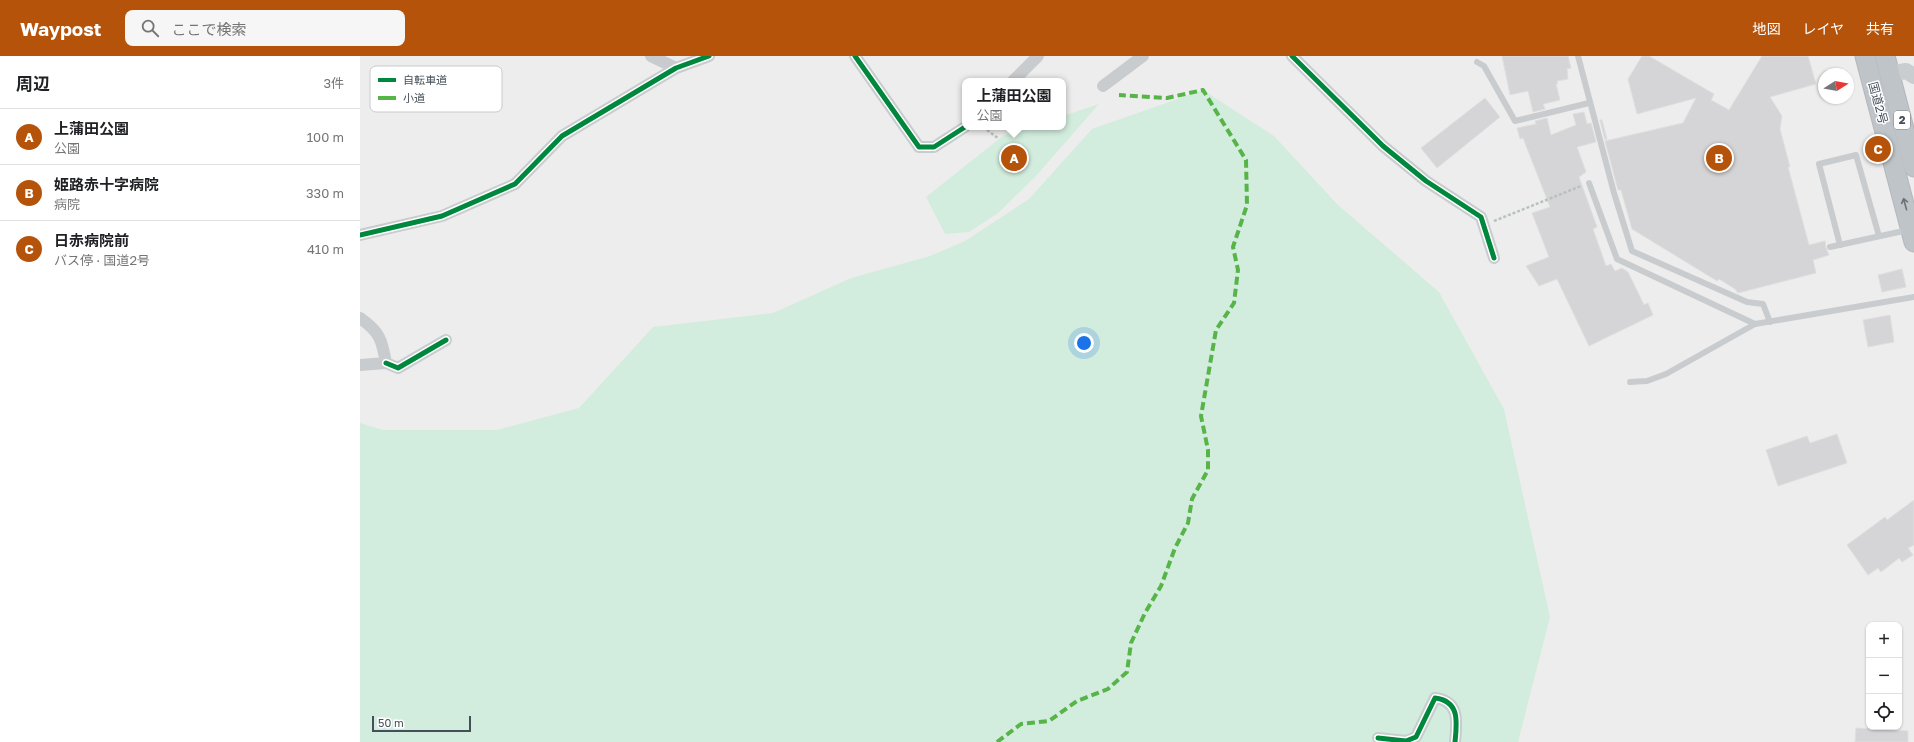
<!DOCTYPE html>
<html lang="ja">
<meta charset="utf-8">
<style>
:root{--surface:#fff;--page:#f6f6f6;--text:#202124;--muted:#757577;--line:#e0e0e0;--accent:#b45309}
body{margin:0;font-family:"Golos Text","Noto Sans JP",sans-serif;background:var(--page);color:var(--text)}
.controls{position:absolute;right:12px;bottom:12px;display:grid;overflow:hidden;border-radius:8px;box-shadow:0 1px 3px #0004}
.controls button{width:36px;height:36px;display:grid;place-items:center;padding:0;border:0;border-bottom:1px solid var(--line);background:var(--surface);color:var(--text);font:20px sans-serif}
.compass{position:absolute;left:1458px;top:12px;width:36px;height:36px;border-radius:50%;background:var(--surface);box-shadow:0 1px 3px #0004;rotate:79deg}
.scale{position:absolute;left:12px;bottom:10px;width:99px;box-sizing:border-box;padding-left:4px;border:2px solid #454f59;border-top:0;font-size:11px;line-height:14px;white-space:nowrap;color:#454f59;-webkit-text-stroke:3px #fff;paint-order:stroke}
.you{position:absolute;left:724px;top:287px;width:14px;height:14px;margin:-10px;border:3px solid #fff;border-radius:50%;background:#1a73e8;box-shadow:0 0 0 6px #1a73e833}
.badge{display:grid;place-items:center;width:26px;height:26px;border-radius:50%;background:var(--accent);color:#fff;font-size:13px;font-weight:700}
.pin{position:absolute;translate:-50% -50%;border:2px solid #fff;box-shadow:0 1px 4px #0006}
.popup{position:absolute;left:602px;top:22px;width:104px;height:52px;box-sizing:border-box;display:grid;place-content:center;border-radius:8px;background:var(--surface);filter:drop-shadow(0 1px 3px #0005);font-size:13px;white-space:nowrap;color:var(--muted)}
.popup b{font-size:15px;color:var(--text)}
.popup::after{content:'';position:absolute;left:50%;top:100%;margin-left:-8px;border:8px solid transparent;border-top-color:var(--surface)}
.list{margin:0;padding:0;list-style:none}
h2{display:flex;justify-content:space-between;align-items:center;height:52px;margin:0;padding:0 16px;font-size:17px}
h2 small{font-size:13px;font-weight:400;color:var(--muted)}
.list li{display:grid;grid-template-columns:26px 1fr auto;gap:12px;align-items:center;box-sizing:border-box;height:56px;padding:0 16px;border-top:1px solid var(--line)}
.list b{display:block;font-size:15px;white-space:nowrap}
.list p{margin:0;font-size:13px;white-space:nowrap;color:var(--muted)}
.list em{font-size:13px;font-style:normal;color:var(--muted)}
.icon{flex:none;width:22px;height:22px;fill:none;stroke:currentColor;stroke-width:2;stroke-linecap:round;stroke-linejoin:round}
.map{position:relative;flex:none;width:1554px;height:686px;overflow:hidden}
header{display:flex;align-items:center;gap:24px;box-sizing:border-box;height:56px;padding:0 20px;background:var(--accent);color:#fff}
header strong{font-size:19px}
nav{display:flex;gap:22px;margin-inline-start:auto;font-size:14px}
.search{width:280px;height:36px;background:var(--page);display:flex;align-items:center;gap:10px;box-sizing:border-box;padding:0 14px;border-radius:8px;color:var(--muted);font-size:15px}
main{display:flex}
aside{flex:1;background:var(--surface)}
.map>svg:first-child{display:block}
</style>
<header>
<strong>Waypost</strong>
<div class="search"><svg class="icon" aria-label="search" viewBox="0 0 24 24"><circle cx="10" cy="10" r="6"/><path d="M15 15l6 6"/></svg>ここで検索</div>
<nav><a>地図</a><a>レイヤ</a><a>共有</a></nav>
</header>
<main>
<aside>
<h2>周辺<small>3件</small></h2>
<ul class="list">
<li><span class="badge">A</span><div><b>上蒲田公園</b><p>公園</p></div><em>100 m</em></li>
<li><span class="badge">B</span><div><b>姫路赤十字病院</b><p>病院</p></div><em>330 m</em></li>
<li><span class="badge">C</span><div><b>日赤病院前</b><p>バス停 · 国道2号</p></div><em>410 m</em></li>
</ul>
</aside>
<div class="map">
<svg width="1554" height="686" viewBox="0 0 1554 686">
<rect width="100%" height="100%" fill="#eeeded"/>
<g fill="#d2eddd">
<polygon points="843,34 914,80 978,149 1079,236 1144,353 1190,561 1158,686 0,686 0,367 23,374 137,374 219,352 293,271 413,257 491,222 570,200 605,185 669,143 732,73"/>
<polygon points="739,48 676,120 637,158 609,176 585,178 566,141 644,79 668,71 703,71 703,60"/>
</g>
<g fill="#d5d5d7" stroke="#dfdfe0">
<polygon points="1142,0 1208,0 1211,12 1207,13 1208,23 1197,25 1198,28 1196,28 1200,44 1183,48 1185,53 1173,56 1168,35 1150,39"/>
<polygon points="1282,0 1289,0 1354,38 1351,44 1369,54 1402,0 1448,0 1456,28 1410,41 1422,60 1420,73 1430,111 1428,111 1449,189 1465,185 1466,192 1469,199 1453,204 1456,217 1378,237 1375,233 1359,223 1357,225 1272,173 1261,134 1258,134 1245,85 1323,67 1336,42 1277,58 1268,23"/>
<polygon points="1125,42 1140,61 1077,112 1061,92"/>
<polygon points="1224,56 1227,68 1231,67 1236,86 1217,91 1226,116 1219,121 1237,171 1233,173 1246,210 1251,208 1255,215 1262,212 1268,216 1284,249 1288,247 1293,259 1229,290 1197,223 1179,230 1166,210 1189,201 1172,157 1190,151 1163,82 1160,83 1157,72 1176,68 1175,65 1187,62 1191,79 1216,69 1213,58"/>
<polygon points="1240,64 1242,64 1247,83 1245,84"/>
<polygon points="1542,213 1546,231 1522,236 1518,219"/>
<polygon points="1530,259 1534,286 1508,291 1503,264"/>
<polygon points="1477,378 1487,407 1418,430 1406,394 1447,380 1450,387"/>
<polygon points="1554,444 1554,489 1548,492 1553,499 1542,506 1539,502 1521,516 1518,512 1508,519 1487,489 1525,461 1527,464"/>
<polygon points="1496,672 1548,675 1548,686 1495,686"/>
</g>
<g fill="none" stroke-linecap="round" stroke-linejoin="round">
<defs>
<g id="trunk">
<polyline points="1505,0 1554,186"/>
<polyline points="1525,0 1554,111"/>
</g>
</defs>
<use href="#trunk" stroke="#b3b7bc" stroke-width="21"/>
<g stroke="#b7c2bf" stroke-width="2.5" stroke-dasharray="3 2" stroke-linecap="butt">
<polyline points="623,71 639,83"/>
<polyline points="1134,165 1221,130"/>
</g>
<g stroke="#c9ccce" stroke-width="6">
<polyline points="1218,0 1254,137 1272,195 1387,246 1403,248 1410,266"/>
<polyline points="1117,6 1124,10 1155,65 1229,47"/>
<polyline points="1229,127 1257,203 1395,268"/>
<polyline points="1480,189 1459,108 1496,99 1519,180"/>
<polyline points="1470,191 1548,174"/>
<polyline points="1270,326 1287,325 1306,318 1395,268 1554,241"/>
</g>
<g stroke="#c9ccce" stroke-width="12">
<polyline points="291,0 316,12"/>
<polyline points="495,0 559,91 574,91 605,71"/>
<polyline points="932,0 1023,90 1066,125 1121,161 1134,202"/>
<polyline points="653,25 678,0"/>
<polyline points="743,30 783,0"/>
<polyline points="0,179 82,160 155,128 202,80 316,12 349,0"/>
<path d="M 0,262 C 20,276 22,284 26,307 L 0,309"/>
<polyline points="26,307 38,312 86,284"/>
<path d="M 1018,682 L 1046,685 L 1056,681 L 1075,642 C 1100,645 1097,666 1095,686"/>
</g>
<polyline stroke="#c9cdd0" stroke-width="16" points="1529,18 1546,15 1554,20"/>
<use href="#trunk" stroke="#bfc4c8" stroke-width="19"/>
<polyline stroke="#57b448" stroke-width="4" stroke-dasharray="8 4" stroke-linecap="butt" points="637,686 661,668 689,665 717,645 748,633 767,616 771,587 785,557 801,530 815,492 828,467 832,443 848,414 848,394 841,360 856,274 874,247 878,214 873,191 887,149 886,104 843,34 807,42 759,39"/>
<defs>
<g id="cycleway">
<polyline points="495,0 559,91 574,91 605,71"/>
<polyline points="932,0 1023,90 1066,125 1121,161 1134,202"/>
<polyline points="0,179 82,160 155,128 202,80 316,12 349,0"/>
<polyline points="26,307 38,312 86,284"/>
<path d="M 1018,682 L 1046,685 L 1056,681 L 1075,642 C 1100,645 1097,666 1095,686"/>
</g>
</defs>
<use href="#cycleway" stroke="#fff" stroke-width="8"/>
<use href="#cycleway" stroke="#00873e" stroke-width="5"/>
</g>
<defs><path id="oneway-shaft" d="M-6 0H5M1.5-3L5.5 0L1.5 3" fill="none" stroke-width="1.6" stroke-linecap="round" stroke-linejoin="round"/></defs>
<use stroke="#6a727a" href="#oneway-shaft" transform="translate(1545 148) rotate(-105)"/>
<g text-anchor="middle" stroke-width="3" stroke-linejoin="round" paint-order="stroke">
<rect fill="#fff" stroke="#7d848b" stroke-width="1" x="1534" y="55" width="16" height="18" rx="3"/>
<g font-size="11" font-weight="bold" fill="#454f59">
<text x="1542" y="68">2</text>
</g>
<g font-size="12" fill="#454f59" stroke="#fff">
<text transform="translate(1518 47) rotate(75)" y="4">国道2号</text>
</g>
</g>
<rect x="10" y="10" width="132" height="46" rx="6" fill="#fff" stroke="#c7cacd" stroke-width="1"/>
<rect x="18" y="22" width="18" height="4" fill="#00873e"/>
<rect x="18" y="40" width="18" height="4" fill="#57b448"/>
<g font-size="11" fill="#454f59">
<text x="43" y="28">自転車道</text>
<text x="43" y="46">小道</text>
</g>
</svg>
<div class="controls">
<button>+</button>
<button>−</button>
<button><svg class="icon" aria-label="locate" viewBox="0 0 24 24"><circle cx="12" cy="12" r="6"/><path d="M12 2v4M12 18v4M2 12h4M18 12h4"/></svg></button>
</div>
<svg class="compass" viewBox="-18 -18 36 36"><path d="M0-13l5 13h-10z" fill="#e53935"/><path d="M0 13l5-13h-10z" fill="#757577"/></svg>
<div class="scale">50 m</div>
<div class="you"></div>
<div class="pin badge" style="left:654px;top:102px">A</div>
<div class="popup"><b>上蒲田公園</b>公園</div>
<div class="pin badge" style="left:1359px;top:102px">B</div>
<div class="pin badge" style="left:1518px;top:93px">C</div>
</div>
</main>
